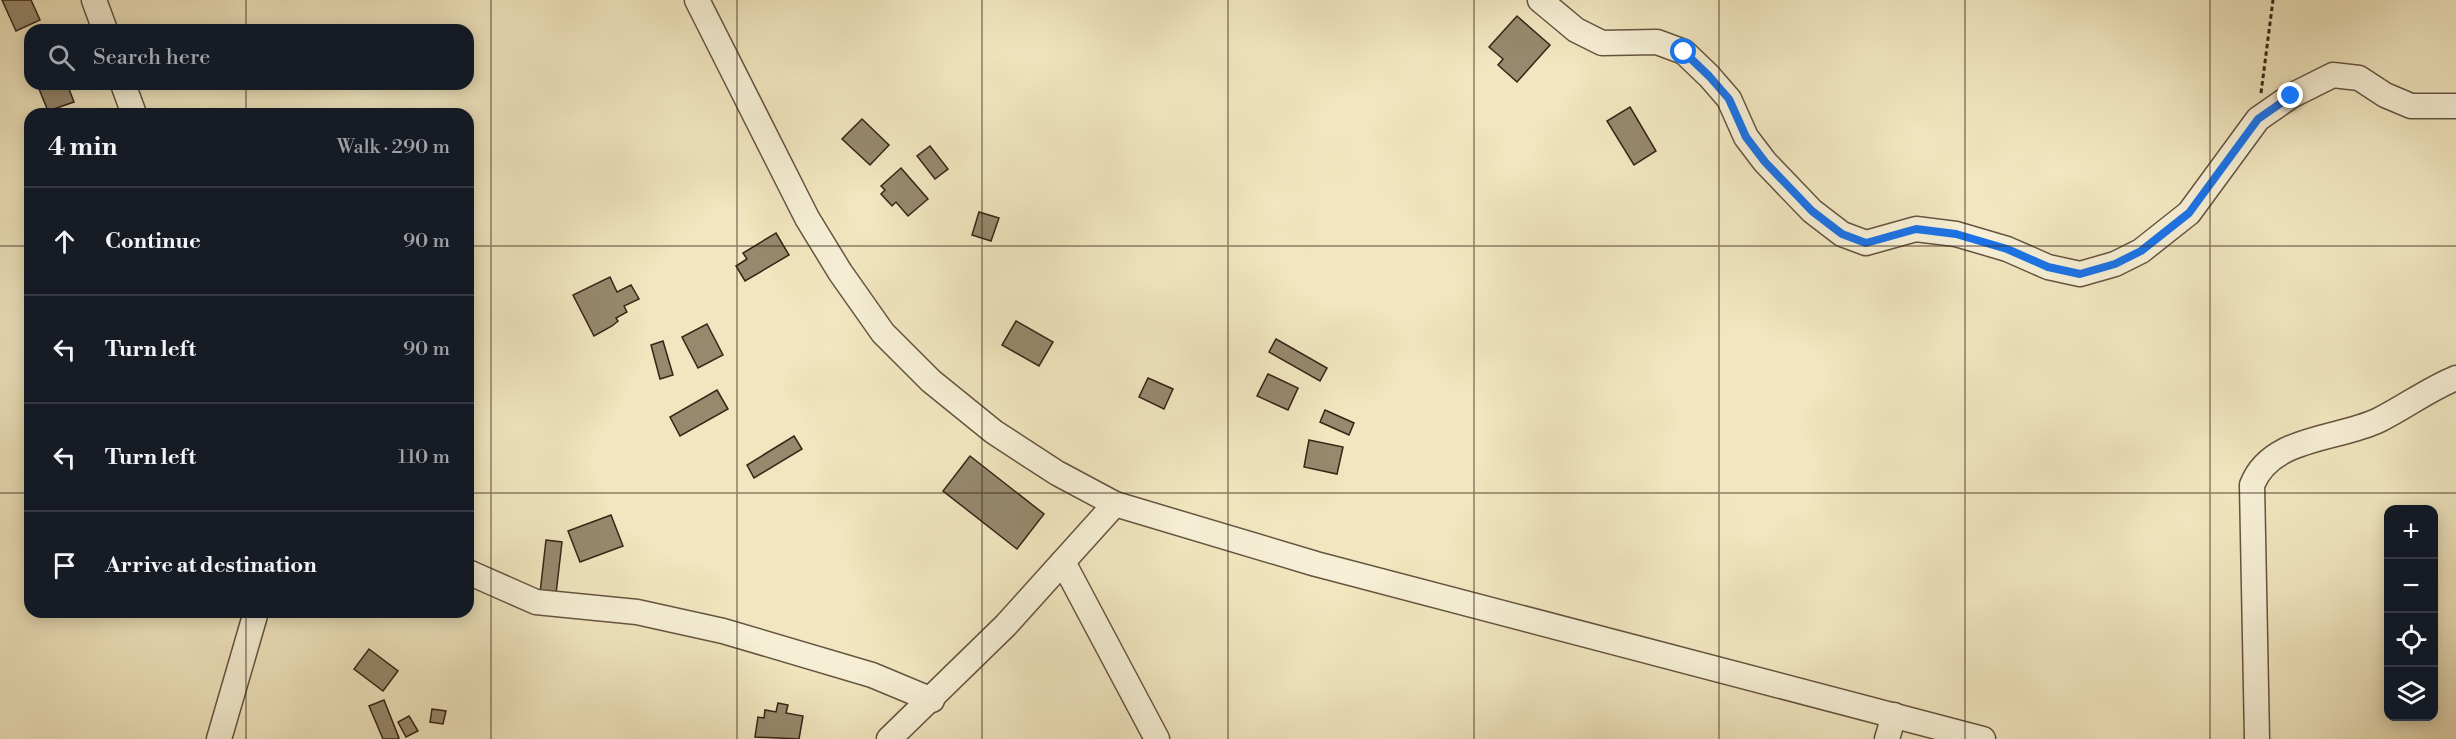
<!DOCTYPE html>
<meta charset="utf-8">
<style>
:root{--surface:#171b24;--page:#20242c;--text:#f1f3f6;--muted:#9ea1a6;--line:#363941}
body{margin:0;font-family:"Libre Bodoni",serif;background:var(--page);color:var(--text)}
.controls{position:absolute;right:18px;bottom:18px;display:grid;overflow:hidden;border-radius:12px;box-shadow:0 3px 15px #0003}
.controls button{width:54px;height:54px;display:grid;place-items:center;padding:0;border:0;border-bottom:2px solid var(--line);background:var(--surface);color:var(--text);font:30px sans-serif}
.stop{position:absolute;width:18px;height:18px;margin:-14px;border:4px solid #1a73e8;border-radius:50%;background:#fff}
.stop.end{background:#1a73e8;border-color:#fff;box-shadow:0 2px 6px #0008}
.list{margin:0;padding:0;list-style:none}
h2{display:flex;justify-content:space-between;align-items:center;height:78px;margin:0;padding:0 24px;font-size:26px}
h2 small{font-size:20px;font-weight:400;color:var(--muted)}
.list li{display:grid;grid-template-columns:39px 1fr auto;gap:18px;align-items:center;box-sizing:border-box;height:108px;padding:0 24px;border-top:2px solid var(--line)}
.list b{display:block;font-size:22px;white-space:nowrap}
.list em{font-size:20px;font-style:normal;color:var(--muted)}
.icon{flex:none;width:33px;height:33px;fill:none;stroke:currentColor;stroke-width:2;stroke-linecap:round;stroke-linejoin:round}
.map{position:relative;flex:none;width:2456px;height:739px;overflow:hidden}
.search{position:absolute;background:var(--surface);box-shadow:0 3px 15px #0003;left:24px;top:24px;width:450px;height:66px;display:flex;align-items:center;gap:15px;box-sizing:border-box;padding:0 21px;border-radius:18px;color:var(--muted);font-size:22px}
.panel{position:absolute;background:var(--surface);box-shadow:0 3px 15px #0003;left:24px;top:108px;width:450px;height:510px;border-radius:18px}
.map>svg:first-child{display:block}
</style>
<div class="map">
<svg width="2456" height="739" viewBox="0 0 2456 739">
<rect width="100%" height="100%" fill="#f1e6bf"/>
<filter id="stains"><feTurbulence type="fractalNoise" baseFrequency=".00333" numOctaves="4"/><feColorMatrix values="0 0 0 0 .2 0 0 0 0 .09 0 0 0 0 .02 0 0 0 .5 -.17"/></filter>
<radialGradient id="worn" r=".72"><stop offset=".6" stop-color="#630" stop-opacity="0"/><stop offset="1" stop-color="#630" stop-opacity=".3"/></radialGradient>
<g fill="#97896e" stroke="#362416" stroke-width="1.5">
<polygon points="2,0 31,0 40,20 16,31"/>
<polygon points="1517,16 1550,45 1517,82 1498,65 1503,59 1489,47"/>
<polygon points="37,84 71,84 73,88 69,89 74,102 48,111"/>
<polygon points="1630,107 1656,151 1634,165 1607,121"/>
<polygon points="862,119 889,145 870,165 842,139"/>
<polygon points="930,146 948,169 935,179 917,156"/>
<polygon points="901,168 928,199 908,216 896,202 892,206 881,194 885,190 881,186"/>
<polygon points="979,212 999,218 991,241 972,235"/>
<polygon points="776,233 789,255 745,281 736,266 747,259 743,253"/>
<polygon points="610,277 617,292 631,285 639,299 624,306 627,312 616,318 618,321 612,326 594,336 573,295"/>
<polygon points="1016,321 1053,342 1039,366 1002,345"/>
<polygon points="707,324 723,355 698,368 682,337"/>
<polygon points="1276,339 1327,368 1320,381 1269,352"/>
<polygon points="663,341 673,375 660,379 651,345"/>
<polygon points="1268,374 1298,388 1288,410 1257,396"/>
<polygon points="1148,378 1173,389 1164,409 1139,397"/>
<polygon points="717,390 728,409 680,436 670,417"/>
<polygon points="1325,410 1354,423 1349,435 1320,422"/>
<polygon points="794,436 802,449 754,478 747,465"/>
<polygon points="1309,440 1343,447 1337,474 1304,467"/>
<polygon points="970,456 1044,514 1017,549 943,491"/>
<polygon points="611,515 623,546 580,562 568,531"/>
<polygon points="546,540 562,542 556,594 540,593"/>
<polygon points="369,649 398,671 383,691 354,669"/>
<polygon points="384,700 399,738 397,739 383,739 369,706"/>
<polygon points="778,703 788,705 786,713 803,716 799,739 755,737 758,717 764,718 765,710 776,712"/>
<polygon points="432,709 446,711 443,724 430,722"/>
<polygon points="409,716 418,731 406,737 398,722"/>
</g>
<g fill="none" stroke-linecap="round" stroke-linejoin="round">
<defs>
<g id="minor">
<polyline points="94,0 105,30"/>
<polyline points="697,0 807,218 840,272 883,333 931,381 994,432 1057,473 1115,504 1316,564 1983,739"/>
<polyline points="1540,0 1576,30 1602,43 1657,42 1684,52 1709,76 1729,99 1746,137 1765,162 1812,211 1842,234 1866,243 1916,229 1956,234 2007,249 2048,267 2080,274 2115,264 2141,251 2189,213 2258,119 2291,96 2333,75 2359,78 2385,95 2411,106 2456,106"/>
<polyline points="123,84 134,114"/>
<polyline points="1063,562 1157,739"/>
<polyline points="468,572 536,602 637,612 723,631 872,675 932,700"/>
<polyline points="219,739 256,612"/>
<polyline points="889,739 1006,625 1115,504"/>
<polyline points="1887,739 1894,715"/>
<path d="M 2257,739 L 2252,485 C 2271,436 2338,440 2379,420 C 2405,407 2429,389 2456,378"/>
</g>
</defs>
<use href="#minor" stroke="#655440" stroke-width="27"/>
<polyline stroke="#362416" stroke-width="3" stroke-dasharray="4.5 3" stroke-linecap="butt" points="2261,93 2273,0"/>
<use href="#minor" stroke="#f6efd5" stroke-width="24"/>
</g>
<g fill="none" stroke-linecap="round" stroke-linejoin="round">
<polyline stroke="#1a73e8" stroke-width="8" points="1684,52 1709,76 1729,99 1746,137 1765,162 1812,211 1842,234 1866,243 1916,229 1956,234 2007,249 2048,267 2080,274 2115,264 2141,251 2189,213 2258,119 2291,96"/>
</g>
<path fill="none" stroke="#362416" stroke-width="1.5" stroke-opacity="0.55" d="M 246,0 L 246,30M 491,0 L 491,739M 737,0 L 737,739M 982,0 L 982,739M 1228,0 L 1228,739M 1474,0 L 1474,739M 1719,0 L 1719,739M 1965,0 L 1965,739M 2210,0 L 2210,739M 246,84 L 246,114M 0,246 L 30,246M 468,246 L 2456,246M 0,493 L 30,493M 468,493 L 2456,493M 246,612 L 246,739"/>
<rect width="100%" height="100%" filter="url(#stains)"/>
<rect width="100%" height="100%" fill="url(#worn)"/>
</svg>
<div class="controls">
<button>+</button>
<button>−</button>
<button><svg class="icon" aria-label="locate" viewBox="0 0 24 24"><circle cx="12" cy="12" r="6"/><path d="M12 2v4M12 18v4M2 12h4M18 12h4"/></svg></button>
<button><svg class="icon" aria-label="layers" viewBox="0 0 24 24"><path d="M12 4l9 5-9 5-9-5zM3 14l9 5 9-5"/></svg></button>
</div>
<div class="stop" style="left:1684px;top:52px"></div>
<div class="stop end" style="left:2291px;top:96px"></div>
<div class="search"><svg class="icon" aria-label="search" viewBox="0 0 24 24"><circle cx="10" cy="10" r="6"/><path d="M15 15l6 6"/></svg>Search here</div>
<section class="panel">
<h2>4 min<small>Walk · 290 m</small></h2>
<ul class="list">
<li><svg class="icon" aria-label="ahead" viewBox="0 0 24 24"><path d="M12 20V5M6 11l6-6 6 6"/></svg><div><b>Continue</b></div><em>90 m</em></li>
<li><svg class="icon" aria-label="left" viewBox="0 0 24 24"><path d="M17 20v-9H6M10 6l-5 5 5 5"/></svg><div><b>Turn left</b></div><em>90 m</em></li>
<li><svg class="icon" aria-label="left" viewBox="0 0 24 24"><path d="M17 20v-9H6M10 6l-5 5 5 5"/></svg><div><b>Turn left</b></div><em>110 m</em></li>
<li><svg class="icon" aria-label="arrive" viewBox="0 0 24 24"><path d="M6 21V4h12l-3 4 3 4H6"/></svg><div><b>Arrive at destination</b></div></li>
</ul>
</section>
</div>
